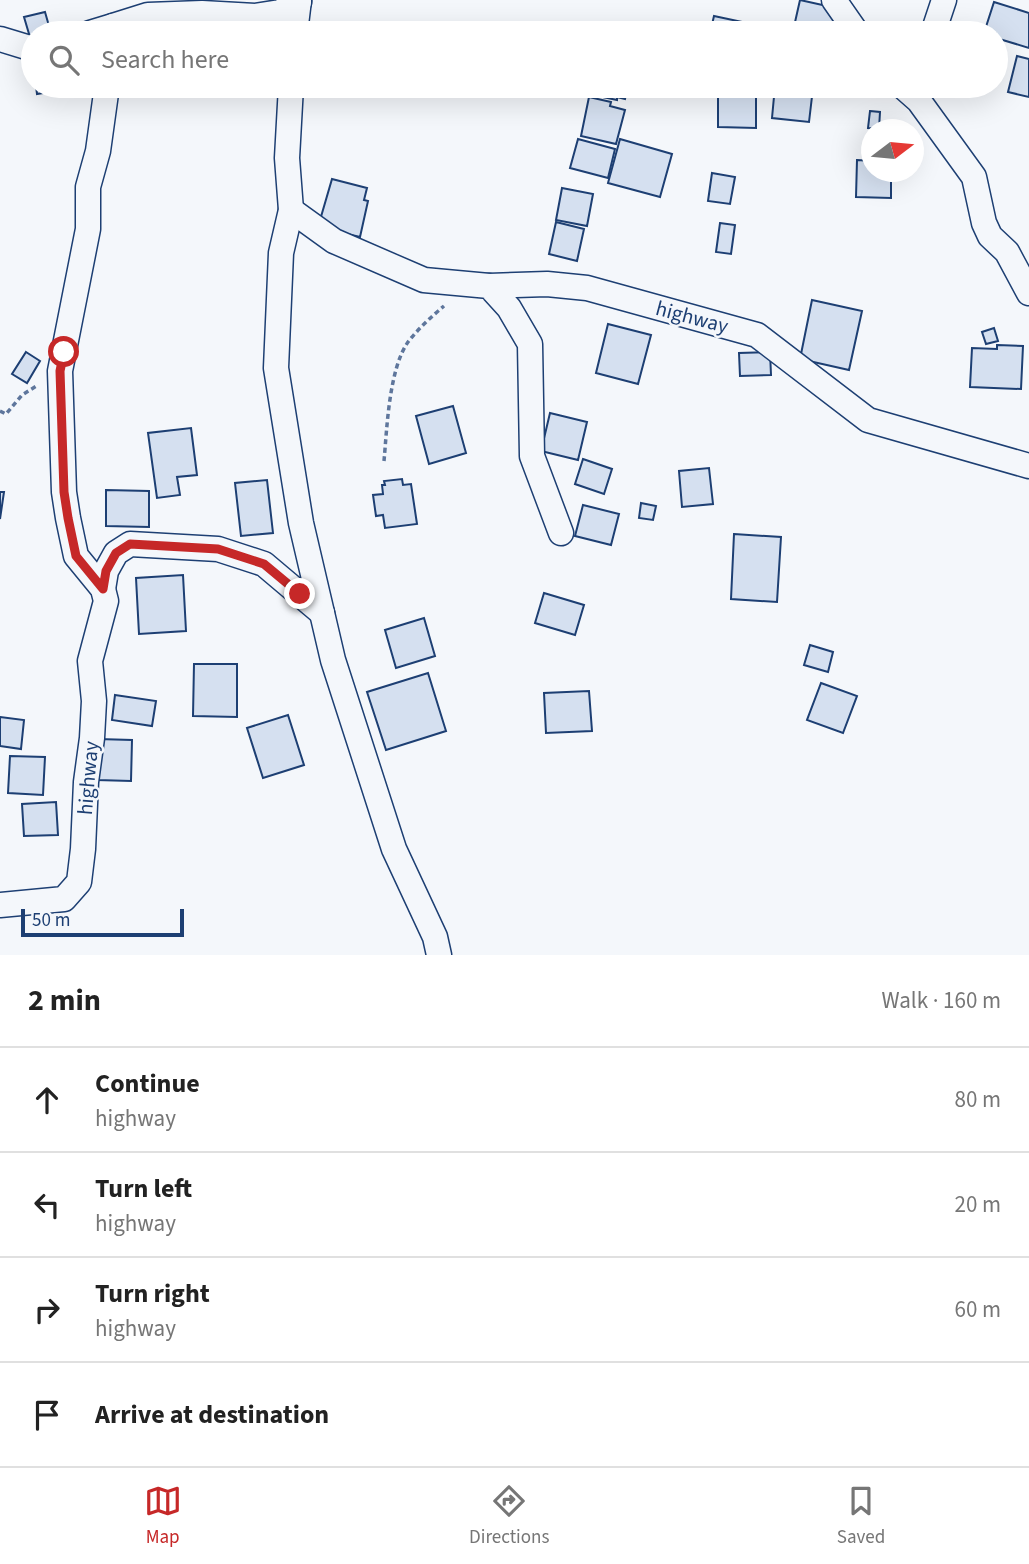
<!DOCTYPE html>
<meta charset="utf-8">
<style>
:root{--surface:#fff;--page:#f6f6f6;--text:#222;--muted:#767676;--line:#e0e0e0;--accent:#c62828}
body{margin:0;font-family:"Source Sans 3",sans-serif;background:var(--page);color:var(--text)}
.compass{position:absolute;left:861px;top:119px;width:63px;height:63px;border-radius:50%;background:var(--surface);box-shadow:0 7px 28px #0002;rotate:74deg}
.scale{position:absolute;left:21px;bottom:18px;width:163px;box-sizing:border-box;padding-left:7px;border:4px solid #1d3f73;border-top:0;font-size:19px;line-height:24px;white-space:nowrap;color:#1d3f73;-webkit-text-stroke:5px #f4f7fb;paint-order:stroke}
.stop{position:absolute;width:21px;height:21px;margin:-16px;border:5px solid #c62828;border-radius:50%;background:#fff}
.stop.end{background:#c62828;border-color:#fff;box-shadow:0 2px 7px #0008}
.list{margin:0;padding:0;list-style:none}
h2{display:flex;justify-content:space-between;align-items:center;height:91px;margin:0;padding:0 28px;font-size:30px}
h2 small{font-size:23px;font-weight:400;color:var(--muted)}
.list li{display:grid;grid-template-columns:46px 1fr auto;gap:21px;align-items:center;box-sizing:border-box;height:105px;padding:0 28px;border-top:2px solid var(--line)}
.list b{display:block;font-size:26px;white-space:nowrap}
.list p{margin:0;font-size:23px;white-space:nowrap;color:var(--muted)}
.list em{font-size:23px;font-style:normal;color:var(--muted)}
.icon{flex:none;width:38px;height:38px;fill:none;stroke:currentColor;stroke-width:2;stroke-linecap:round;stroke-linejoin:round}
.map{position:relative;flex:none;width:1029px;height:955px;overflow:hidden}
.search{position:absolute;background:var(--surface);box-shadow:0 7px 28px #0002;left:21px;right:21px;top:21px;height:77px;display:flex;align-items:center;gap:18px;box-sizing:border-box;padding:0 24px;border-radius:38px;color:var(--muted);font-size:26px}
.sheet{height:511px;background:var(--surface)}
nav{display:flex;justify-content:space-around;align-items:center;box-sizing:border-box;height:98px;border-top:2px solid var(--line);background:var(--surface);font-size:19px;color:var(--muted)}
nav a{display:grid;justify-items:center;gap:4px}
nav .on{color:var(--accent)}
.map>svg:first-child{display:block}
</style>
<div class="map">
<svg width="1029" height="955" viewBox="0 0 1029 955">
<rect width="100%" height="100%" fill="#f4f7fb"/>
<g fill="#d5e0f0" stroke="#1d3f73" stroke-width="2">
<polygon points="800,0 836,8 830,33 793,31"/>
<polygon points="994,2 1029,13 1029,48 996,38 996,33 984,33"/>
<polygon points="45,12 51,33 33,33 32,44 24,17"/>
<polygon points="714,16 747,23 745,33 710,33"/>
<polygon points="1017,56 1029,59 1029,97 1008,92"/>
<polygon points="36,86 73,86 73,88 37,94"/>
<polygon points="589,86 628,86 625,99 617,97 617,100 588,94"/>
<polygon points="775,86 813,88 809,122 772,118"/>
<polygon points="718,88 756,88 756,128 718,127"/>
<polygon points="589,97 611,102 610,106 625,110 616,144 581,136"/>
<polygon points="870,111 880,112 879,129 868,128"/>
<polygon points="578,139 615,149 608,178 570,168"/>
<polygon points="620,139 672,154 660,197 608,183"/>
<polygon points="857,160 872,161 872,172 891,172 891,198 856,197"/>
<polygon points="712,173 735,177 730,204 708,201"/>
<polygon points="332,179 367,188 364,200 368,201 360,237 318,227"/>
<polygon points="562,188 593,194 587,226 556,220"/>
<polygon points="556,222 584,229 577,261 549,254"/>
<polygon points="720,223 735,225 731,254 716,252"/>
<polygon points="812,300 862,311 849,370 800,359"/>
<polygon points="608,324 651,335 638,384 596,373"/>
<polygon points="994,328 998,341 986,344 982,332"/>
<polygon points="997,345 1023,346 1021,389 970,387 972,348 997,349"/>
<polygon points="26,352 40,361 27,383 12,374"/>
<polygon points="770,352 771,375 740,376 739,353"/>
<polygon points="453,406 466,453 429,464 416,416"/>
<polygon points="550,413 587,422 578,460 541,451"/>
<polygon points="191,428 197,475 177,477 180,495 157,498 148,433"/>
<polygon points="583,459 612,469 604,494 575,484"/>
<polygon points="709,468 713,504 682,507 679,471"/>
<polygon points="402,479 403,485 411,484 417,524 385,528 383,515 376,516 373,495 383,494 382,485 385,485 384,481"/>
<polygon points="267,480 273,533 241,536 235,483"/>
<polygon points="106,490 149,491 149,527 106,526"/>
<polygon points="0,492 4,492 0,519"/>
<polygon points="641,503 656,506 653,520 639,518"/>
<polygon points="583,505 619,514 611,545 575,536"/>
<polygon points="734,534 781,537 777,602 731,599"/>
<polygon points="183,575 186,631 139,634 136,578"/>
<polygon points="544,593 584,605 575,635 535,623"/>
<polygon points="424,618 435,656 396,668 385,630"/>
<polygon points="810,645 833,652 828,672 804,665"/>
<polygon points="194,664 237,664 237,717 193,716"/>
<polygon points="428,673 446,731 386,750 367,692"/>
<polygon points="821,683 857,696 843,733 807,720"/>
<polygon points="589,691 592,731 546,733 544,693"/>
<polygon points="115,695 156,701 152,726 112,720"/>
<polygon points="288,715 304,765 263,778 247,728"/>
<polygon points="0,717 24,720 21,749 0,746"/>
<polygon points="98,739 132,740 131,781 97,780"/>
<polygon points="10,756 45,757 43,795 8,793"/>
<polygon points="56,802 58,835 24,836 22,804"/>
</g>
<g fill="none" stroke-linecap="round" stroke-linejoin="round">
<defs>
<g id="minor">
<polyline points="834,0 857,33"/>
<polyline points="90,33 113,26"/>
<polyline points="113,33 113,26 148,15 202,13 255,16 280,12 299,2"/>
<polyline points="295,33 299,0"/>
<polyline points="933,33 944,0"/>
<polyline points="0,39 33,49"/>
<polyline points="291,86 287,158 291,210 281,253 276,368 301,523 333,660 394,849 435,937 439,955"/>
<polyline points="902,86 919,101 974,177 984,223 990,236 1007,252 1029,293"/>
<polyline points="291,210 334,241 424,280 489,286 509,308 530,344 532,456 561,533"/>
<polyline points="489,286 547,284 587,288 757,335 868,420 1029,466"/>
<polyline points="103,589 106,571 116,553 130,544 218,549 264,564 322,613"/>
<polyline points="0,905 64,899 79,882 83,849 86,782 92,738 94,701 90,661 106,601 103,589 76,556 68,518 64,492 60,371 88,229 88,187 98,151 107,86"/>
</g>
</defs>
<use href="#minor" stroke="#1d3f73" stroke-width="27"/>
<g stroke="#5e769c" stroke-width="3.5" stroke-dasharray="5 3.5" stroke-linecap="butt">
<polyline points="0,411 6,414 22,395 38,385"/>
<path d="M 384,461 C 387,428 389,369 408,342 C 418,329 432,316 444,306"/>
</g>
<use href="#minor" stroke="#f4f7fb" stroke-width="24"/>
</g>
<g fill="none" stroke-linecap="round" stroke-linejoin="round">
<polyline stroke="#c62828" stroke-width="9" points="64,352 60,371 64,492 68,518 76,556 103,589 106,571 116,553 130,544 218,549 264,564 300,594"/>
</g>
<g text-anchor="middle" stroke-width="5" stroke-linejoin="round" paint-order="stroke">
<g font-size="21" fill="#1d3f73" stroke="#f4f7fb">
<text transform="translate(692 317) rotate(15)" y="7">highway</text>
<text transform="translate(88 778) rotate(-85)" y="7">highway</text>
</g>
</g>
</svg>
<svg class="compass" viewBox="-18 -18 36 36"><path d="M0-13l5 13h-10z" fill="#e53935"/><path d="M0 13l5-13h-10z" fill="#767676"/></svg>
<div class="scale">50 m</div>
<div class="stop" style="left:64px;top:352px"></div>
<div class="stop end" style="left:300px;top:594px"></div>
<div class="search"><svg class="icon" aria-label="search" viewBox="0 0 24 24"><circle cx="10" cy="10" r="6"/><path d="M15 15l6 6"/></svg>Search here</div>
</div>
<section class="sheet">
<h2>2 min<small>Walk · 160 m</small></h2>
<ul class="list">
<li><svg class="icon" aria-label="ahead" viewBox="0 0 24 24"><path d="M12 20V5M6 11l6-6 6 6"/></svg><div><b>Continue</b><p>highway</p></div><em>80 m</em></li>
<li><svg class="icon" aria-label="left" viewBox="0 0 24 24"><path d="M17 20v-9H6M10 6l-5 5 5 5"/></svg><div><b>Turn left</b><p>highway</p></div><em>20 m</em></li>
<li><svg class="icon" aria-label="right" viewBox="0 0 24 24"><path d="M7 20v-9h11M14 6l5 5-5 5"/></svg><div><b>Turn right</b><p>highway</p></div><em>60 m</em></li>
<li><svg class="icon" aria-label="arrive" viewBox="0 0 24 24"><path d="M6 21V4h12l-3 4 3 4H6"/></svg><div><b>Arrive at destination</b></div></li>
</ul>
</section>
<nav>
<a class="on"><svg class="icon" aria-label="map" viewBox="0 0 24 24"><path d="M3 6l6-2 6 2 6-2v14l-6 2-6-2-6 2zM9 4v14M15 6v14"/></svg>Map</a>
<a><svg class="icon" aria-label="directions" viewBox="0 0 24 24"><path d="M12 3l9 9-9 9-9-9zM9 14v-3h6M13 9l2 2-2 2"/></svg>Directions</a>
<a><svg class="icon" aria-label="saved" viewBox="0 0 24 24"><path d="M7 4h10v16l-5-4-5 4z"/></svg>Saved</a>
</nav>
